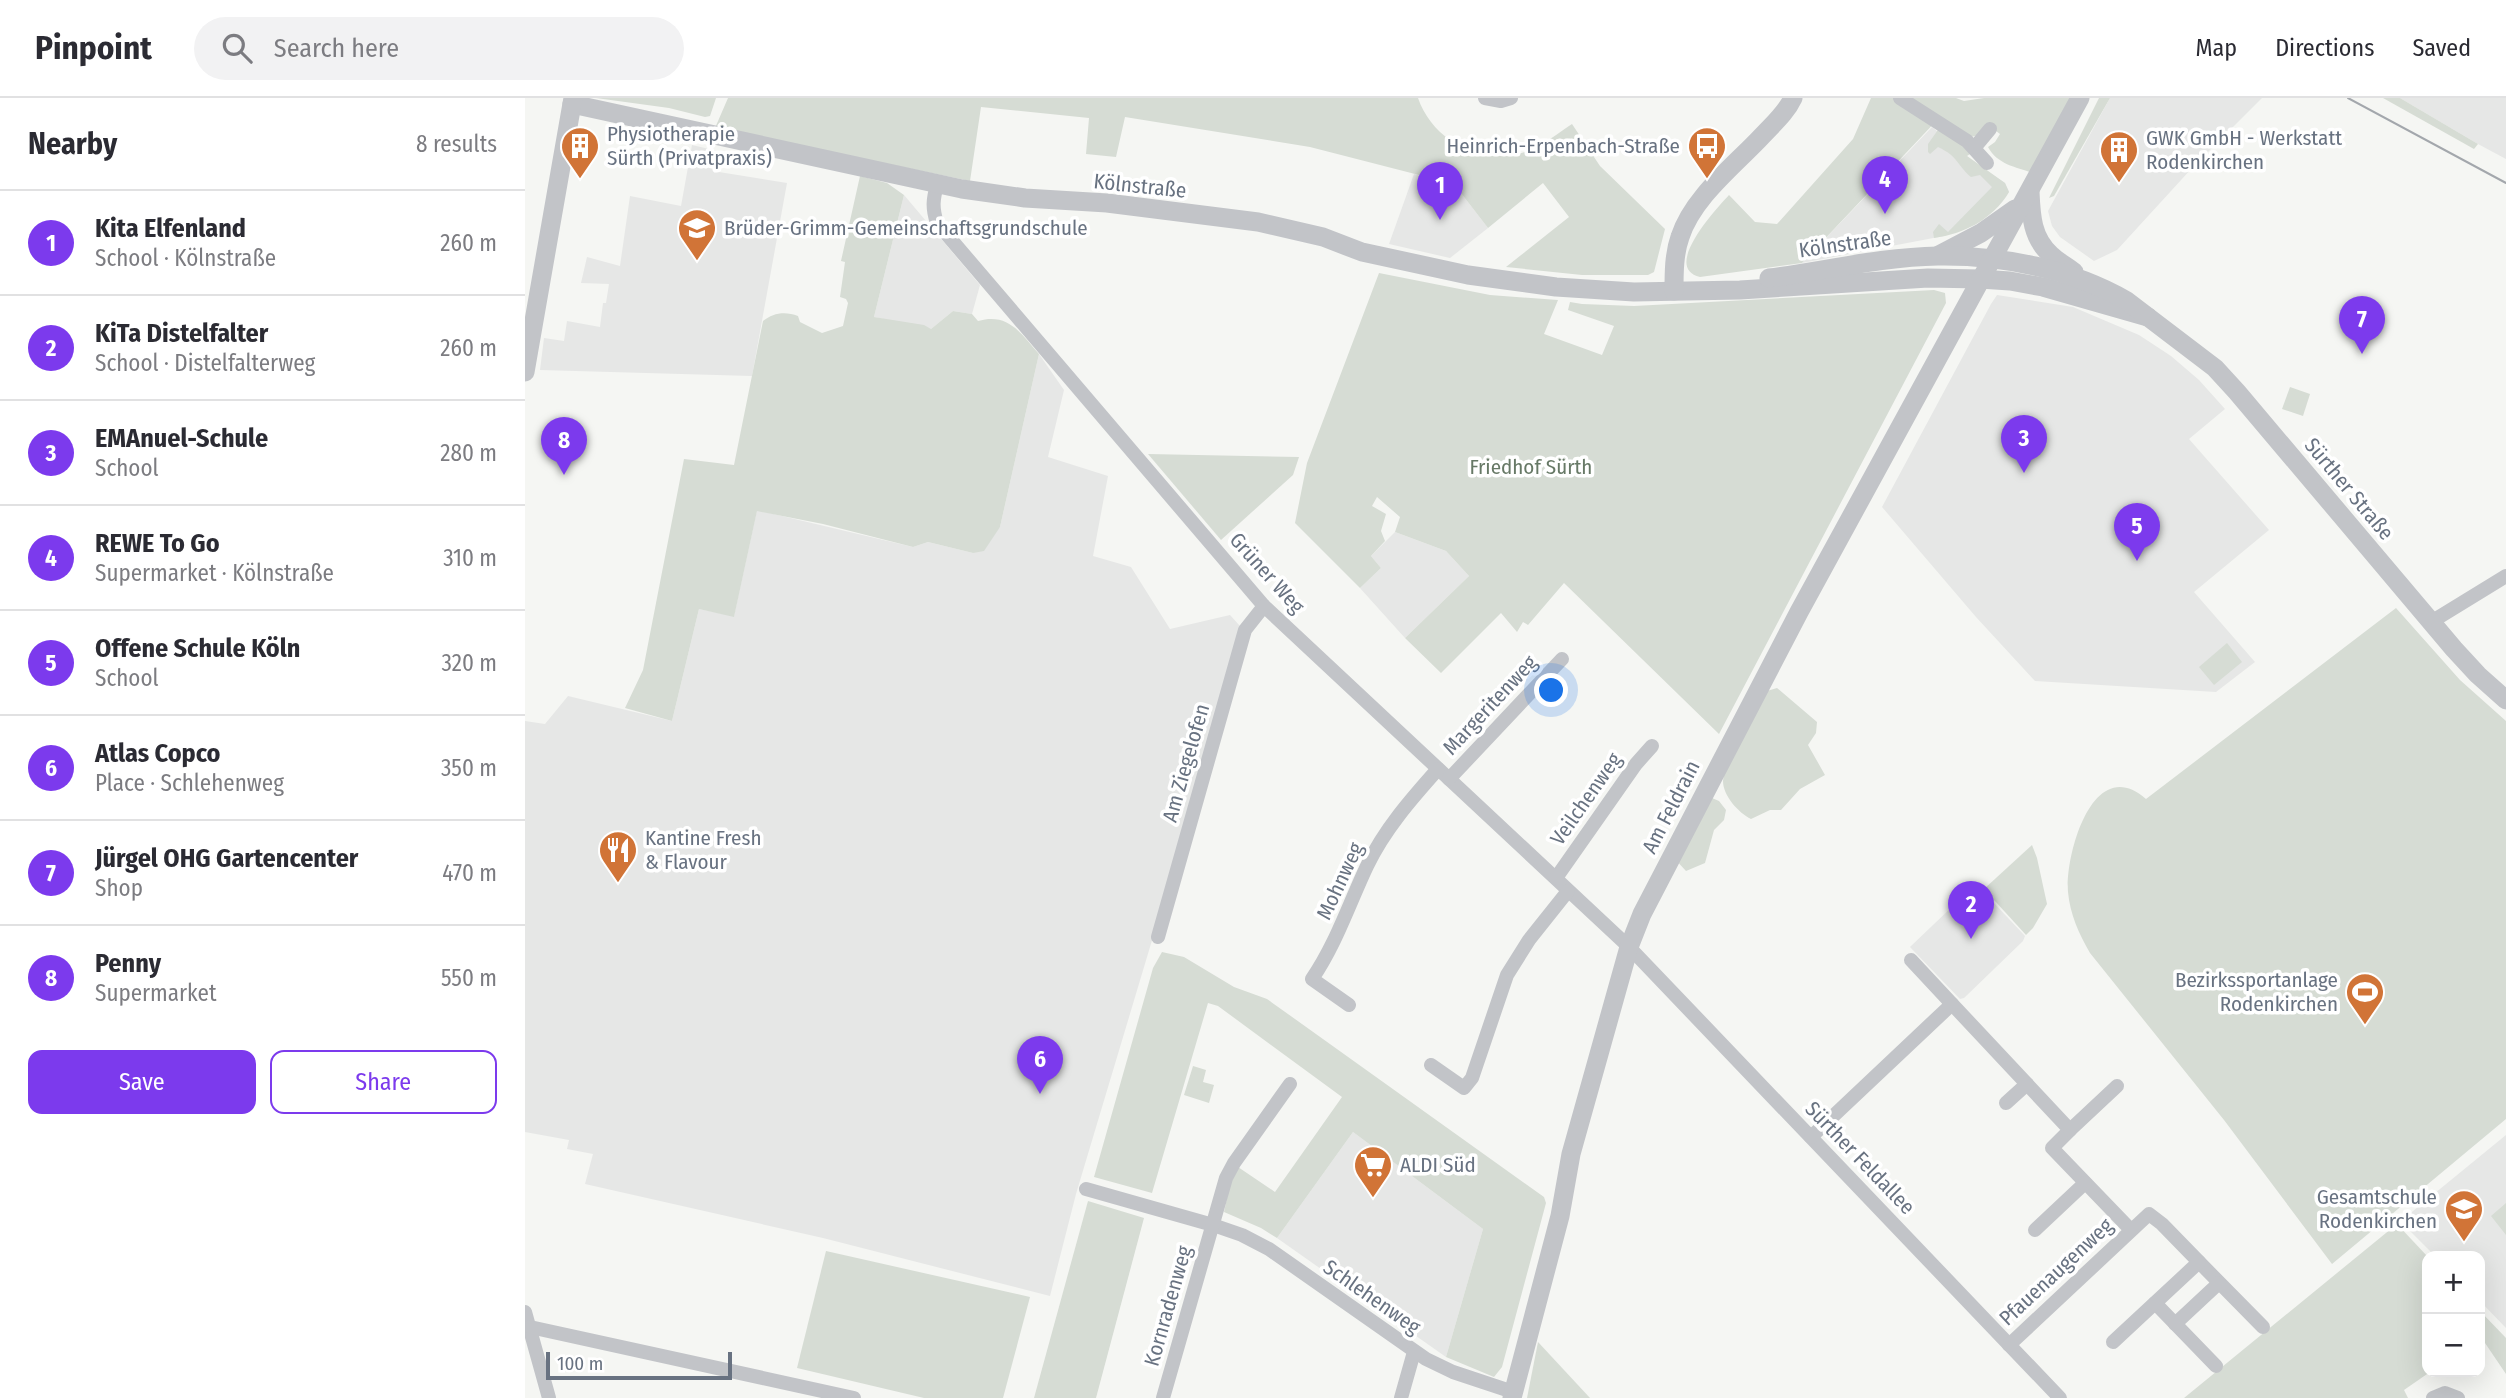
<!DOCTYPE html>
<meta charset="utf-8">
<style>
:root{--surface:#fff;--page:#f2f2f3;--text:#2b2b33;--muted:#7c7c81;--line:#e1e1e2;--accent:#7c3aed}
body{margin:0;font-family:"Fira Sans Condensed",sans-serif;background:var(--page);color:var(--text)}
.controls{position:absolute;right:21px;bottom:21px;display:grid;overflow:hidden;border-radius:14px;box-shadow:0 7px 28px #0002}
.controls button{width:63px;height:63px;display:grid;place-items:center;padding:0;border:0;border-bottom:2px solid var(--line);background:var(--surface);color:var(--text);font:35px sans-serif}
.scale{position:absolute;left:21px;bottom:18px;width:186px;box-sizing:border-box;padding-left:7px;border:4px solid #687281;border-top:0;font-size:19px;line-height:24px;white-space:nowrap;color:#687281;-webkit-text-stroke:5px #fff;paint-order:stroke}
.you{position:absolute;left:1027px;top:593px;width:24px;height:24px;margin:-18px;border:5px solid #fff;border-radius:50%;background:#1a73e8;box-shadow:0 0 0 10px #1a73e833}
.badge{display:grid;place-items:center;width:46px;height:46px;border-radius:50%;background:var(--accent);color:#fff;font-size:23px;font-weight:700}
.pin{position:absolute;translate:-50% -58px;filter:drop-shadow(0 2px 4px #0008)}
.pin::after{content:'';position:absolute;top:37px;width:24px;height:21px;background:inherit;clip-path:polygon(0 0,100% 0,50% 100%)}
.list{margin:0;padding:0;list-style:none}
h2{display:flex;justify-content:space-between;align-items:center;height:91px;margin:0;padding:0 28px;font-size:30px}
h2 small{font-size:23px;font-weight:400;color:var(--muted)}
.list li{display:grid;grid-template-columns:46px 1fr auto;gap:21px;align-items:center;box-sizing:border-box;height:105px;padding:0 28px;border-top:2px solid var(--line)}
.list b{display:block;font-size:26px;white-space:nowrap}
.list p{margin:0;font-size:23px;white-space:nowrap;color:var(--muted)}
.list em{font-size:23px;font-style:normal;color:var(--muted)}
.actions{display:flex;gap:14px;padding:21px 28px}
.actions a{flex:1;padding:16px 0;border:2px solid var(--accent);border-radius:14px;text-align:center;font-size:24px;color:var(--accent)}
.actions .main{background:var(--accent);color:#fff}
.icon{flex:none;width:38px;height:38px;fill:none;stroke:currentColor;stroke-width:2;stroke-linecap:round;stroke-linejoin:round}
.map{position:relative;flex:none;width:1981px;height:1300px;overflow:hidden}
header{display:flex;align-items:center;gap:42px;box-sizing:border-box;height:98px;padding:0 35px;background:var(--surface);border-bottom:2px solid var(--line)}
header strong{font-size:33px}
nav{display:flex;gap:38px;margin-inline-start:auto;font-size:24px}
.search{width:490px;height:63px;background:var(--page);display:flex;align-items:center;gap:18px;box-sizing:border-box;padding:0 24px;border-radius:38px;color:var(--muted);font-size:26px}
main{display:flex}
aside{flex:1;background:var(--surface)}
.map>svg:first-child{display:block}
</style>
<header>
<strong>Pinpoint</strong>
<div class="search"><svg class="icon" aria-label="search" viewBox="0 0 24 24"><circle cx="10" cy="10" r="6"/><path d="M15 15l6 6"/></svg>Search here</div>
<nav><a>Map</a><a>Directions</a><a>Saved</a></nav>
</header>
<main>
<aside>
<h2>Nearby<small>8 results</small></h2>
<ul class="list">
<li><span class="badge">1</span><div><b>Kita Elfenland</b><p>School · Kölnstraße</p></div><em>260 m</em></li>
<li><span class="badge">2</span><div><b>KiTa Distelfalter</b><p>School · Distelfalterweg</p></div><em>260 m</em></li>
<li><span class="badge">3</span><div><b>EMAnuel-Schule</b><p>School</p></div><em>280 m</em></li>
<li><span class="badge">4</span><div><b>REWE To Go</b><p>Supermarket · Kölnstraße</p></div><em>310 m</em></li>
<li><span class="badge">5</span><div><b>Offene Schule Köln</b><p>School</p></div><em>320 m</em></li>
<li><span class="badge">6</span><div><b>Atlas Copco</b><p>Place · Schlehenweg</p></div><em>350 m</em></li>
<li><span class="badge">7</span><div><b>Jürgel OHG Gartencenter</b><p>Shop</p></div><em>470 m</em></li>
<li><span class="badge">8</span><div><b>Penny</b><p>Supermarket</p></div><em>550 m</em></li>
</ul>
<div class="actions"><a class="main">Save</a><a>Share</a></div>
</aside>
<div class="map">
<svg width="1981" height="1300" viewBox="0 0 1981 1300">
<rect width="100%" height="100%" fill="#f5f6f3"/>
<g fill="#e6e7e6">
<polygon points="1585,0 1737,0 1667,70 1592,152 1569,163 1535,139 1527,128 1523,113"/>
<polygon points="1875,0 1981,0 1981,61 1953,46"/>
<polygon points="1407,29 1451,66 1480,85 1484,94 1477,104 1450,127 1419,138 1277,165"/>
<polygon points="167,47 197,54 194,74 262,85 227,278 15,272 19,240 39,243 42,223 75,229 78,205 81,205 84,186 56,185 62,159 95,168 105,98 156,108"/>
<polygon points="889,76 929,86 963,130 925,160 864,146"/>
<polygon points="379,97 455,187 447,216 428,213 406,231 349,219"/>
<polygon points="1472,197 1548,209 1614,237 1646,258 1674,282 1700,311 1664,341 1744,432 1669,494 1730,564 1691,594 1510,583 1451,519 1357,409 1466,206"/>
<polygon points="514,256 539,292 523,359 583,378 568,458 606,469 645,531 705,517 715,528 631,829 551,1096 525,1198 298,1140 60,1086 68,1056 42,1051 44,1042 0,1034 0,623 20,626 43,598 147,623 174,511 209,518 232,412 388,449 403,444 448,455 475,429"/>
<polygon points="870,434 921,453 944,478 880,540 835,490 856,470 846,458"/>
<polygon points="1451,786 1500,838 1498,843 1439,900 1435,901 1385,849"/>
<polygon points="828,1034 958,1131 921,1259 752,1140"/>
<polygon points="1981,1037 1981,1230 1955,1203 1955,1158 1910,1158 1883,1131 1881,1123 1882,1118"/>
</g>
<g fill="#d6dcd4">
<polygon points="71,0 191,0 185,18 180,19 144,10"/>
<path d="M 203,0 L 893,0 C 908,43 956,68 1000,54 C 1017,48 1032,36 1047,26 L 1075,68 L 1140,131 L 1129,174 L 1123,177 L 1057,177 L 981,169 L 1044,119 L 1018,85 L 963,130 L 929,86 L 785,49 L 600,19 L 591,59 L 561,56 L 564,20 L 456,9 L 445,83 L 190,30 Z"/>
<path d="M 1346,0 L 1431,0 L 1439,3 L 1459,0 L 1546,0 L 1508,75 C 1490,69 1472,66 1463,49 L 1470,44 L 1475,36 L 1471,33 L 1446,39 L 1415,19 L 1277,165 L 1175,179 C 1136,170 1192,110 1204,97 L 1230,124 L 1252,126 L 1328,41 Z"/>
<polygon points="1574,0 1585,0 1529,98 1524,100"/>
<polygon points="1858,0 1875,0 1953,46 1949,51"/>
<path d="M 1415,29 L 1446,50 L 1445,56 L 1442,58 L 1480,85 L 1484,94 C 1468,121 1439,136 1409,140 L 1408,134 L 1414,126 L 1423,134 L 1467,89 L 1455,77 L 1446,79 C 1431,66 1434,59 1413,49 L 1405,56 L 1403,54 L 1403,46 Z"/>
<path d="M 335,78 L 362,85 L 379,97 L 349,219 L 399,227 L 406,231 L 428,213 L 447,216 L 453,223 C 484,214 496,236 514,256 L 475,429 L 459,453 L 448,455 L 403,444 L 388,449 L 298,426 L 232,413 L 209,519 L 174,511 L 147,623 L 100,610 L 118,572 L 159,361 L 209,367 L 238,223 C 248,215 260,213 273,218 L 275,224 L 297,235 L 318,228 L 323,205 L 321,201 L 315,199 L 320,164 L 316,163 Z"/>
<polygon points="854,175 965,197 1033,202 1019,236 1077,257 1089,228 1043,212 1045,204 1057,206 1109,208 1409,192 1420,195 1421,205 1194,636 1039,485 1003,527 998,524 992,534 976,515 916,575 880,540 944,478 921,453 870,434 875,419 852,399 847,408 861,416 856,433 860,443 846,458 856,470 835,490 770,425 782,365"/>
<polygon points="1765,289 1785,296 1778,318 1757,311"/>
<polygon points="623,356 774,359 768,377 696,442"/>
<path d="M 1871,510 L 1935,582 L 1981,623 L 1981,1021 L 1807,1166 L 1699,1022 L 1565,855 C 1554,836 1545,816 1543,794 C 1540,757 1568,654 1621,701 Z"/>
<polygon points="1702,545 1717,564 1689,587 1674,569"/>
<path d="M 1252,590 L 1292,624 L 1291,635 L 1283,647 L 1300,677 L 1275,691 L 1256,712 L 1245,712 L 1226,721 C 1214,715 1198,698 1198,683 C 1200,659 1230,615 1242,593 Z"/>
<polygon points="1187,700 1194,703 1201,712 1199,722 1189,732 1180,765 1161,773 1150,761"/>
<polygon points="1507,747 1512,760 1522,806 1508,830 1501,837 1459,791"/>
<polygon points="637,854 659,859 709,889 742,901 1019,1099 1021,1105 977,1269 969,1279 921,1259 958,1131 828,1034 752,1140 736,1130 699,1114 705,1086 713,1069 750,1094 817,999 693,908 683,905 627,1095 569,1079 628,870"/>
<polygon points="668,968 681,972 678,984 689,987 684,1005 659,997"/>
<polygon points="563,1103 619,1120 571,1300 509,1300"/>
<polygon points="1981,1105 1981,1137 1966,1118"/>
<polygon points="1872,1126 1902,1158 1902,1274 1905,1274 1879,1292 1883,1300 1659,1300"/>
<polygon points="301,1153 505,1199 478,1300 399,1300 272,1270"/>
<polygon points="1955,1213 1981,1240 1981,1276 1960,1245 1955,1248"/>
<polygon points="1013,1244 1065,1300 1002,1300"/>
</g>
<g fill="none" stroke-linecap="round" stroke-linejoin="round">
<g stroke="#c2c4c8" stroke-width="14">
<polyline points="960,0 976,3 986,0"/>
<polyline points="1375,0 1442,43 1462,65"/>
<polyline points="1450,49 1465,31"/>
<path d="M 412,87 C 408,101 407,110 412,125 L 739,508 L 1104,849 L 1535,1300"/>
<polyline points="1906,524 1981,478"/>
<polyline points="924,681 1037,561"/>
<polyline points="1031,780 1111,666 1127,648"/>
<polyline points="633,839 720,532 739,508"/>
<polyline points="1427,906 1545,1032 1527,1050 1606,1132"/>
<path d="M 824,907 L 787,881 C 811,846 824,806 842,768 C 859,732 887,700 913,671"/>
<polyline points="906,967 939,990 947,980 982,877 1004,842 1043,793"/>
<polyline points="1481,1005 1502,986"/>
<polyline points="1545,1032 1592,988"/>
<polyline points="1286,1039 1427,906 1386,862"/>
<polyline points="561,1091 688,1127 717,1137 744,1151 901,1261 928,1274 988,1294"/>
<polyline points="1510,1132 1560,1085"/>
<polyline points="1674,1164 1738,1229"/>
<polyline points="1630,1205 1691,1268"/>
<polyline points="0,1214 24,1300"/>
<polyline points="1650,1226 1694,1185"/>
<polyline points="5,1229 329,1300"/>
<polyline points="1484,1247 1624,1116 1637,1126 1674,1164 1588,1244"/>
<polyline points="638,1300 701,1080 709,1065 765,986"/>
<polyline points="876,1300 889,1254"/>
<polyline points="1908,1300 1920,1295 1933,1300"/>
</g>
<g stroke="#c2c4c8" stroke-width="19">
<polyline points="47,6 437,91 500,100 582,105 733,124 798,139 837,154 943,177 1031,189 1109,194 1215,192 1403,180 1455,181 1485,183 1518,189 1623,219"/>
<path d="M 1505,94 C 1506,118 1507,140 1526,157 C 1533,164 1542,168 1549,174"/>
<polyline points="1414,157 1456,135 1490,111"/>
<path d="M 1244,180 C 1299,173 1356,159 1413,158 C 1476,157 1547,171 1602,203 L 1690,270 L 1712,294 L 1929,551 L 1953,577 L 1981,602"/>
<path d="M 1149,193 C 1149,175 1149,156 1155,139 C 1168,99 1209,68 1237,38 C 1248,26 1261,15 1268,0"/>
<polyline points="0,274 48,0"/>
<polyline points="987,1300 1035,1118 1046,1056 1104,849 1117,816 1274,514 1555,0"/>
</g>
<polyline stroke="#a3a7ac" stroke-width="2" points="1823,0 1981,85"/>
</g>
<defs>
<symbol id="building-pin" viewBox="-11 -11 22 30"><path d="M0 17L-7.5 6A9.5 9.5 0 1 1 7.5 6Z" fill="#d17437" stroke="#fff"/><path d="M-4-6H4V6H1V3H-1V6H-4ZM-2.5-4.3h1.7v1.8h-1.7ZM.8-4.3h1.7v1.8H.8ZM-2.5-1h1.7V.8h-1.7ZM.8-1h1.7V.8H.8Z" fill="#fff"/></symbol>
<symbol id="bus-pin" viewBox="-11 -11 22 30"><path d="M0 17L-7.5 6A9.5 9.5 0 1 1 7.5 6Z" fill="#d17437" stroke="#fff"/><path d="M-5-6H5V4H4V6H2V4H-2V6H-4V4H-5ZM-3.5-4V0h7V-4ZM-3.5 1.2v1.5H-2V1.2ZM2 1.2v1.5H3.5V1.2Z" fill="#fff"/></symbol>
<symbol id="school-pin" viewBox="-11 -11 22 30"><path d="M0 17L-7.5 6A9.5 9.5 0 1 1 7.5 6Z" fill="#d17437" stroke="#fff"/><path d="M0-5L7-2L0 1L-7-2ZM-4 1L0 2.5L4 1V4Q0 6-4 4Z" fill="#fff"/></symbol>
<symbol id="restaurant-pin" viewBox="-11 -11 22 30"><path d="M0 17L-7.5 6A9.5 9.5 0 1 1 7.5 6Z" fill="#d17437" stroke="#fff"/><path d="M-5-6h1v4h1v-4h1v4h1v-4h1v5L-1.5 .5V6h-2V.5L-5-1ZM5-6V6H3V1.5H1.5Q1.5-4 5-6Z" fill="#fff"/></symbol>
<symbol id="stadium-pin" viewBox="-11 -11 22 30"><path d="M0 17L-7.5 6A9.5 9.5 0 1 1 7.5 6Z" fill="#d17437" stroke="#fff"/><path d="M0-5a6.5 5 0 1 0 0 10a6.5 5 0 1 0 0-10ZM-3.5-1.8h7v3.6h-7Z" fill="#fff"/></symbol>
<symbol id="supermarket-pin" viewBox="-11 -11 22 30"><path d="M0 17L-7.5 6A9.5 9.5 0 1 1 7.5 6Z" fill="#d17437" stroke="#fff"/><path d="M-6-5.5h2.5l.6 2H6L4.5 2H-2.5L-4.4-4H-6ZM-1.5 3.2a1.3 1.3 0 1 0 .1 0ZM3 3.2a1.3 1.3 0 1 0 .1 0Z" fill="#fff"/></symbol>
</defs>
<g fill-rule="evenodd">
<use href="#building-pin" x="33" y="26" width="44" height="60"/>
<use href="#bus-pin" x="1160" y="26" width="44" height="60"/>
<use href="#building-pin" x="1572" y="30" width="44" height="60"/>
<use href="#school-pin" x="150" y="108" width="44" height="60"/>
<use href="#restaurant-pin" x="71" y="730" width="44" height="60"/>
<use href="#stadium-pin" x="1818" y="872" width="44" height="60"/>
<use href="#supermarket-pin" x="826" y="1045" width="44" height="60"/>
<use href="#school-pin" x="1917" y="1089" width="44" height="60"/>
</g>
<g text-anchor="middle" stroke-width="7" stroke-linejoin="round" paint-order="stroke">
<g font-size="21" fill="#687281" stroke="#fff" text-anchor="start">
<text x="82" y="43">Physiotherapie<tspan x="82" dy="24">Sürth (Privatpraxis)</tspan></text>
<text x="1621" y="47">GWK GmbH - Werkstatt<tspan x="1621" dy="24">Rodenkirchen</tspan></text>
<text x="1155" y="55" text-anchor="end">Heinrich-Erpenbach-Straße</text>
<text x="199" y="137">Brüder-Grimm-Gemeinschaftsgrundschule</text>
<text x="120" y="747">Kantine Fresh<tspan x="120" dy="24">&amp; Flavour</tspan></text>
<text x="1813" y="889" text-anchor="end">Bezirkssportanlage<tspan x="1813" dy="24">Rodenkirchen</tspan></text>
<text x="875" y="1074">ALDI Süd</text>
<text x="1912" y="1106" text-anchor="end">Gesamtschule<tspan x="1912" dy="24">Rodenkirchen</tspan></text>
</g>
<g font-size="21" fill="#687281" stroke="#fff">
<text transform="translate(615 88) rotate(6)" y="7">Kölnstraße</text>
<text transform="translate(1320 146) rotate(-8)" y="7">Kölnstraße</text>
<text transform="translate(1824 391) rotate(50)" y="7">Sürther Straße</text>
<text transform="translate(742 475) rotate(48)" y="7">Grüner Weg</text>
<text transform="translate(965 607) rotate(-47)" y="7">Margeritenweg</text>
<text transform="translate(661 665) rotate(-74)" y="7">Am Ziegelofen</text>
<text transform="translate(1061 701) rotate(-55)" y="7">Veilchenweg</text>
<text transform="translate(1146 709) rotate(-63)" y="7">Am Feldrain</text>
<text transform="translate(815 783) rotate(-65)" y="7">Mohnweg</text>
<text transform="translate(1335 1060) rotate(46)" y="7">Sürther Feldallee</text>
<text transform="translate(1531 1174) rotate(-43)" y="7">Pfauenaugenweg</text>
<text transform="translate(847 1199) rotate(35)" y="7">Schlehenweg</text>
<text transform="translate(643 1208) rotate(-74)" y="7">Kornradenweg</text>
</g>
<g font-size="21" fill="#677966" stroke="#fff">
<text x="1006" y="376">Friedhof Sürth</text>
</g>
</g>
</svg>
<div class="controls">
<button>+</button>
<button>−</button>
</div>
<div class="scale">100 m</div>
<div class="you"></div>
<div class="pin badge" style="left:915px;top:122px">1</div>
<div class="pin badge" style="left:1446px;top:841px">2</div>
<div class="pin badge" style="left:1499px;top:375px">3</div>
<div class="pin badge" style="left:1360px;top:116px">4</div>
<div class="pin badge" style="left:1612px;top:463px">5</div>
<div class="pin badge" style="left:515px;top:996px">6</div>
<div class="pin badge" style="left:1837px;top:256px">7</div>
<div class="pin badge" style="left:39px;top:377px">8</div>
</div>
</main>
